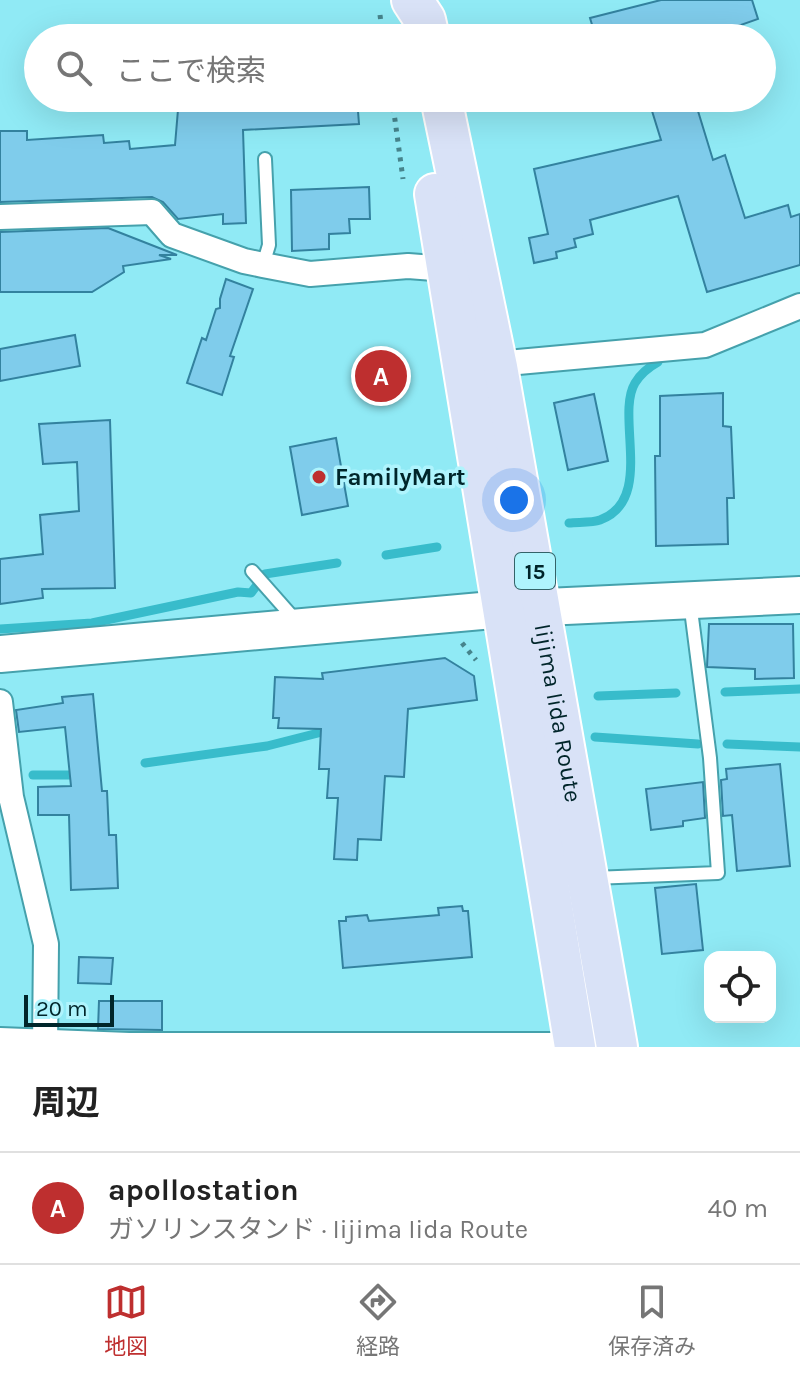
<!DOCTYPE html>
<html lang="ja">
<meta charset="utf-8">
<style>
:root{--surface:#fff;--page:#f2f2f2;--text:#222;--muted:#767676;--line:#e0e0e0;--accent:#be2f2f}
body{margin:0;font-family:Karla,"Noto Sans JP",sans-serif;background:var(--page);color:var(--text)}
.controls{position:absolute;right:24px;bottom:24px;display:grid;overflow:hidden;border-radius:16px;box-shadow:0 8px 32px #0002}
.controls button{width:72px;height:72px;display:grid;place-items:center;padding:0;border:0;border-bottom:2px solid var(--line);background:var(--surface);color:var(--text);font:40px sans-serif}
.scale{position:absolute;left:24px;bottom:20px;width:90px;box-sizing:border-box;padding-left:8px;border:4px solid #00252a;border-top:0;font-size:22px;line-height:28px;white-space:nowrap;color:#00252a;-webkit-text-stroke:6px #aff4fd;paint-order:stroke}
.you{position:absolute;left:514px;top:500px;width:28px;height:28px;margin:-20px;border:6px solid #fff;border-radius:50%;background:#1a73e8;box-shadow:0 0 0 12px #1a73e833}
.badge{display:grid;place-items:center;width:52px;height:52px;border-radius:50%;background:var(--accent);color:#fff;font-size:26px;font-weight:700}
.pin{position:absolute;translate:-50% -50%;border:4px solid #fff;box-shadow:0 2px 8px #0006}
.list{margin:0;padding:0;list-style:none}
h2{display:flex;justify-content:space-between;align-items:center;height:104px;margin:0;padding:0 32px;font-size:34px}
h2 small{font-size:26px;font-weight:400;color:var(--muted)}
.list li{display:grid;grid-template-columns:52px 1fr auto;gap:24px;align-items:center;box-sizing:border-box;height:112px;padding:0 32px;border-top:2px solid var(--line)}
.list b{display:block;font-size:30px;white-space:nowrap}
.list p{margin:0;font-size:26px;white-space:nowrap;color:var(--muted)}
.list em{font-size:26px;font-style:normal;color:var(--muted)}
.icon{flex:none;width:44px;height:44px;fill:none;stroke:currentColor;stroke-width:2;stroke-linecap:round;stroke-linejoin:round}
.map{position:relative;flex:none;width:800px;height:1047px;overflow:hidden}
.search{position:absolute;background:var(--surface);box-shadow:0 8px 32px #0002;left:24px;right:24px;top:24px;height:88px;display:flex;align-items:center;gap:20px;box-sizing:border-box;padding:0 28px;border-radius:44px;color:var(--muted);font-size:30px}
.sheet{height:216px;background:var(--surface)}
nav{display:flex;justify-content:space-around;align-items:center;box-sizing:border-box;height:112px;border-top:2px solid var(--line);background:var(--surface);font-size:22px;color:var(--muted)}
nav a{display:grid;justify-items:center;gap:4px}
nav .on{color:var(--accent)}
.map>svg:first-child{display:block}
</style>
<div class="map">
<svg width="800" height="1047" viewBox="0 0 800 1047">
<rect width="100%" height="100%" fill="#90eaf5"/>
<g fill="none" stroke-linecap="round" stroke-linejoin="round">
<g stroke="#38bccb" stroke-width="9">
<path d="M 569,523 C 578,522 592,523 600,520 C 655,500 615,416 635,383 C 641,373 649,367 658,362"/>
<polyline points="386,555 437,547"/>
<polyline points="0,629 92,623 238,592 251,593 265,574 337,563"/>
<polyline points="725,692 800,689"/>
<polyline points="598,696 676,693"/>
<polyline points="595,737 698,744"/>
<polyline points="727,744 800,747"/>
<polyline points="145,763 267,746 330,730"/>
<polyline points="33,775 81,775"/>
</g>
</g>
<g fill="#7fcceb" stroke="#33829f" stroke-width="2">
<polygon points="661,0 752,0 758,19 704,38 596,38 590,18"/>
<polygon points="179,98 357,98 359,124 243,130 246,223 223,224 223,214 178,219 163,202 152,197 0,202 0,131 27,131 27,140 103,135 104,143 129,141 130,149 175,145"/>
<polygon points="648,98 694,98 713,160 725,155 745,218 788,205 791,217 800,214 800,265 707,292 678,196 590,220 593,234 574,239 576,247 556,252 557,258 534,263 529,238 548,234 534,169 661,140"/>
<polygon points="369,187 370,219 349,219 350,233 329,234 329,249 292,251 291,190"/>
<polygon points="108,228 177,255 159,255 171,259 123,266 124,272 92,292 0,292 0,232"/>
<polygon points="226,279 253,289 230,356 234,357 222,395 187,383 202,338 206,340 216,309 220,308 220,299"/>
<polygon points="75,335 80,366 0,381 0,349"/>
<polygon points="723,393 723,426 731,427 734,498 727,498 728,544 656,546 655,456 660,456 660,396"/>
<polygon points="594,394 608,461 568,470 554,403"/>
<polygon points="110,420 115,588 42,589 43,598 0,604 0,559 43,554 40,515 79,511 77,462 43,464 39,424"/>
<polygon points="336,438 348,506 302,515 290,447"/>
<polygon points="709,624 793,624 794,678 755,679 755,669 707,667"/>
<polygon points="445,658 474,676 477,700 408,709 404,777 385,776 381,840 358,839 357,860 334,859 338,798 327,798 329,769 319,769 321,729 278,728 279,718 273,718 275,677 323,679 322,673"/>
<polygon points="93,694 102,791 107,791 109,835 116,835 118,888 71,890 69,815 38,815 38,787 71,786 65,727 19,732 16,710 63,703 62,697"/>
<polygon points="780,764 790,866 737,871 732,815 723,816 721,780 727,779 726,769"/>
<polygon points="703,782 705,818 683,821 683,826 651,830 646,789"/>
<polygon points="696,884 703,950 662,954 655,888"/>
<polygon points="462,906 463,911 468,911 472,957 343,968 339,921 346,921 346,917 367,915 369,921 439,915 438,908"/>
<polygon points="79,957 113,958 111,984 78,983"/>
<polygon points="99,1001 162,1001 162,1030 98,1029"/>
</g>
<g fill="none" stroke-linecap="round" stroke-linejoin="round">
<defs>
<g id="lane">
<polyline points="263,265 269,245 265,159"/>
<polyline points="252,571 297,622"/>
<polyline points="593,878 718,873 710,758 690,602"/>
</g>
<g id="street">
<polyline points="0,217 152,212 172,235 244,261 263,265 310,274 408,266 447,269"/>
<polyline points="497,367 518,362 705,345 800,306"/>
<polyline points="0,702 11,797 46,944 45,1047"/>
<polyline points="0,1040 129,1045 574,1045"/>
</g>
<polyline id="secondary" points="0,654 504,609 800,595"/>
<g id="primary">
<polyline points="412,0 425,20 429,38"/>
<path id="s1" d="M 441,98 L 497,367 L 617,1047"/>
<polyline points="435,194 575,1047"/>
</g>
</defs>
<use href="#lane" stroke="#45a1ac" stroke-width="16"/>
<use href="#street" stroke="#45a1ac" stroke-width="28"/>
<use href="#secondary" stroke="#45a1ac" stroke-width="40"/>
<use href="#primary" stroke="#fff" stroke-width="44"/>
<g stroke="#46848c" stroke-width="5" stroke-dasharray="4 6" stroke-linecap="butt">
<polyline points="380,15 383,38"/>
<polyline points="392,98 403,179"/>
<polyline points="462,643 476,660"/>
</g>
<use href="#lane" stroke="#fff" stroke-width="12"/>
<use href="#street" stroke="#fff" stroke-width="24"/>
<use href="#secondary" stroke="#fff" stroke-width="36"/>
<use href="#primary" stroke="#d9e2f7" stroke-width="40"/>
</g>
<circle fill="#be2f2f" stroke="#aff4fd" stroke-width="3" cx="319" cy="477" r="8"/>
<g text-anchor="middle" stroke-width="7" stroke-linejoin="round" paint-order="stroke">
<rect fill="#aff4fd" stroke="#346369" stroke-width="2" x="515" y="553" width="40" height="36" rx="6"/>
<g font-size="22" font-weight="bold" fill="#00252a">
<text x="535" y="579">15</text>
</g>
<g font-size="24" font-weight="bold" fill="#00252a" stroke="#aff4fd" text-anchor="start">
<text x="335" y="485">FamilyMart</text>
</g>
<g font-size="24" fill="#00252a" stroke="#aff4fd">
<text dy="8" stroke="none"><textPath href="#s1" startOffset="626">Iijima Iida Route</textPath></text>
</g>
</g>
</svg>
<div class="controls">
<button><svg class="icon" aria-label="locate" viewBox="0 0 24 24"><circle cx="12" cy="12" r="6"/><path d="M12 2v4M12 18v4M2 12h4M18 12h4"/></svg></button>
</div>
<div class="scale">20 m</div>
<div class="you"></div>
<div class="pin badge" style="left:381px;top:376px">A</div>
<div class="search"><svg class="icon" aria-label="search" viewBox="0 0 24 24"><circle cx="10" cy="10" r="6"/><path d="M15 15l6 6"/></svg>ここで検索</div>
</div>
<section class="sheet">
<h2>周辺<small></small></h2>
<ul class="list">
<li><span class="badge">A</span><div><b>apollostation</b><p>ガソリンスタンド · Iijima Iida Route</p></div><em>40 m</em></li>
</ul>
</section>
<nav>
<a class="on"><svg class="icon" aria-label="map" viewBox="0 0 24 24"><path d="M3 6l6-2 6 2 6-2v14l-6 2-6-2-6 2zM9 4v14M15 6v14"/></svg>地図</a>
<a><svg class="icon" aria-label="directions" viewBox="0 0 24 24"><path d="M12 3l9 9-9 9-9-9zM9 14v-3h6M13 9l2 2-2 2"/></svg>経路</a>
<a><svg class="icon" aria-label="saved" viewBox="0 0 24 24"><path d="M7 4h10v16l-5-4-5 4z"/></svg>保存済み</a>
</nav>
